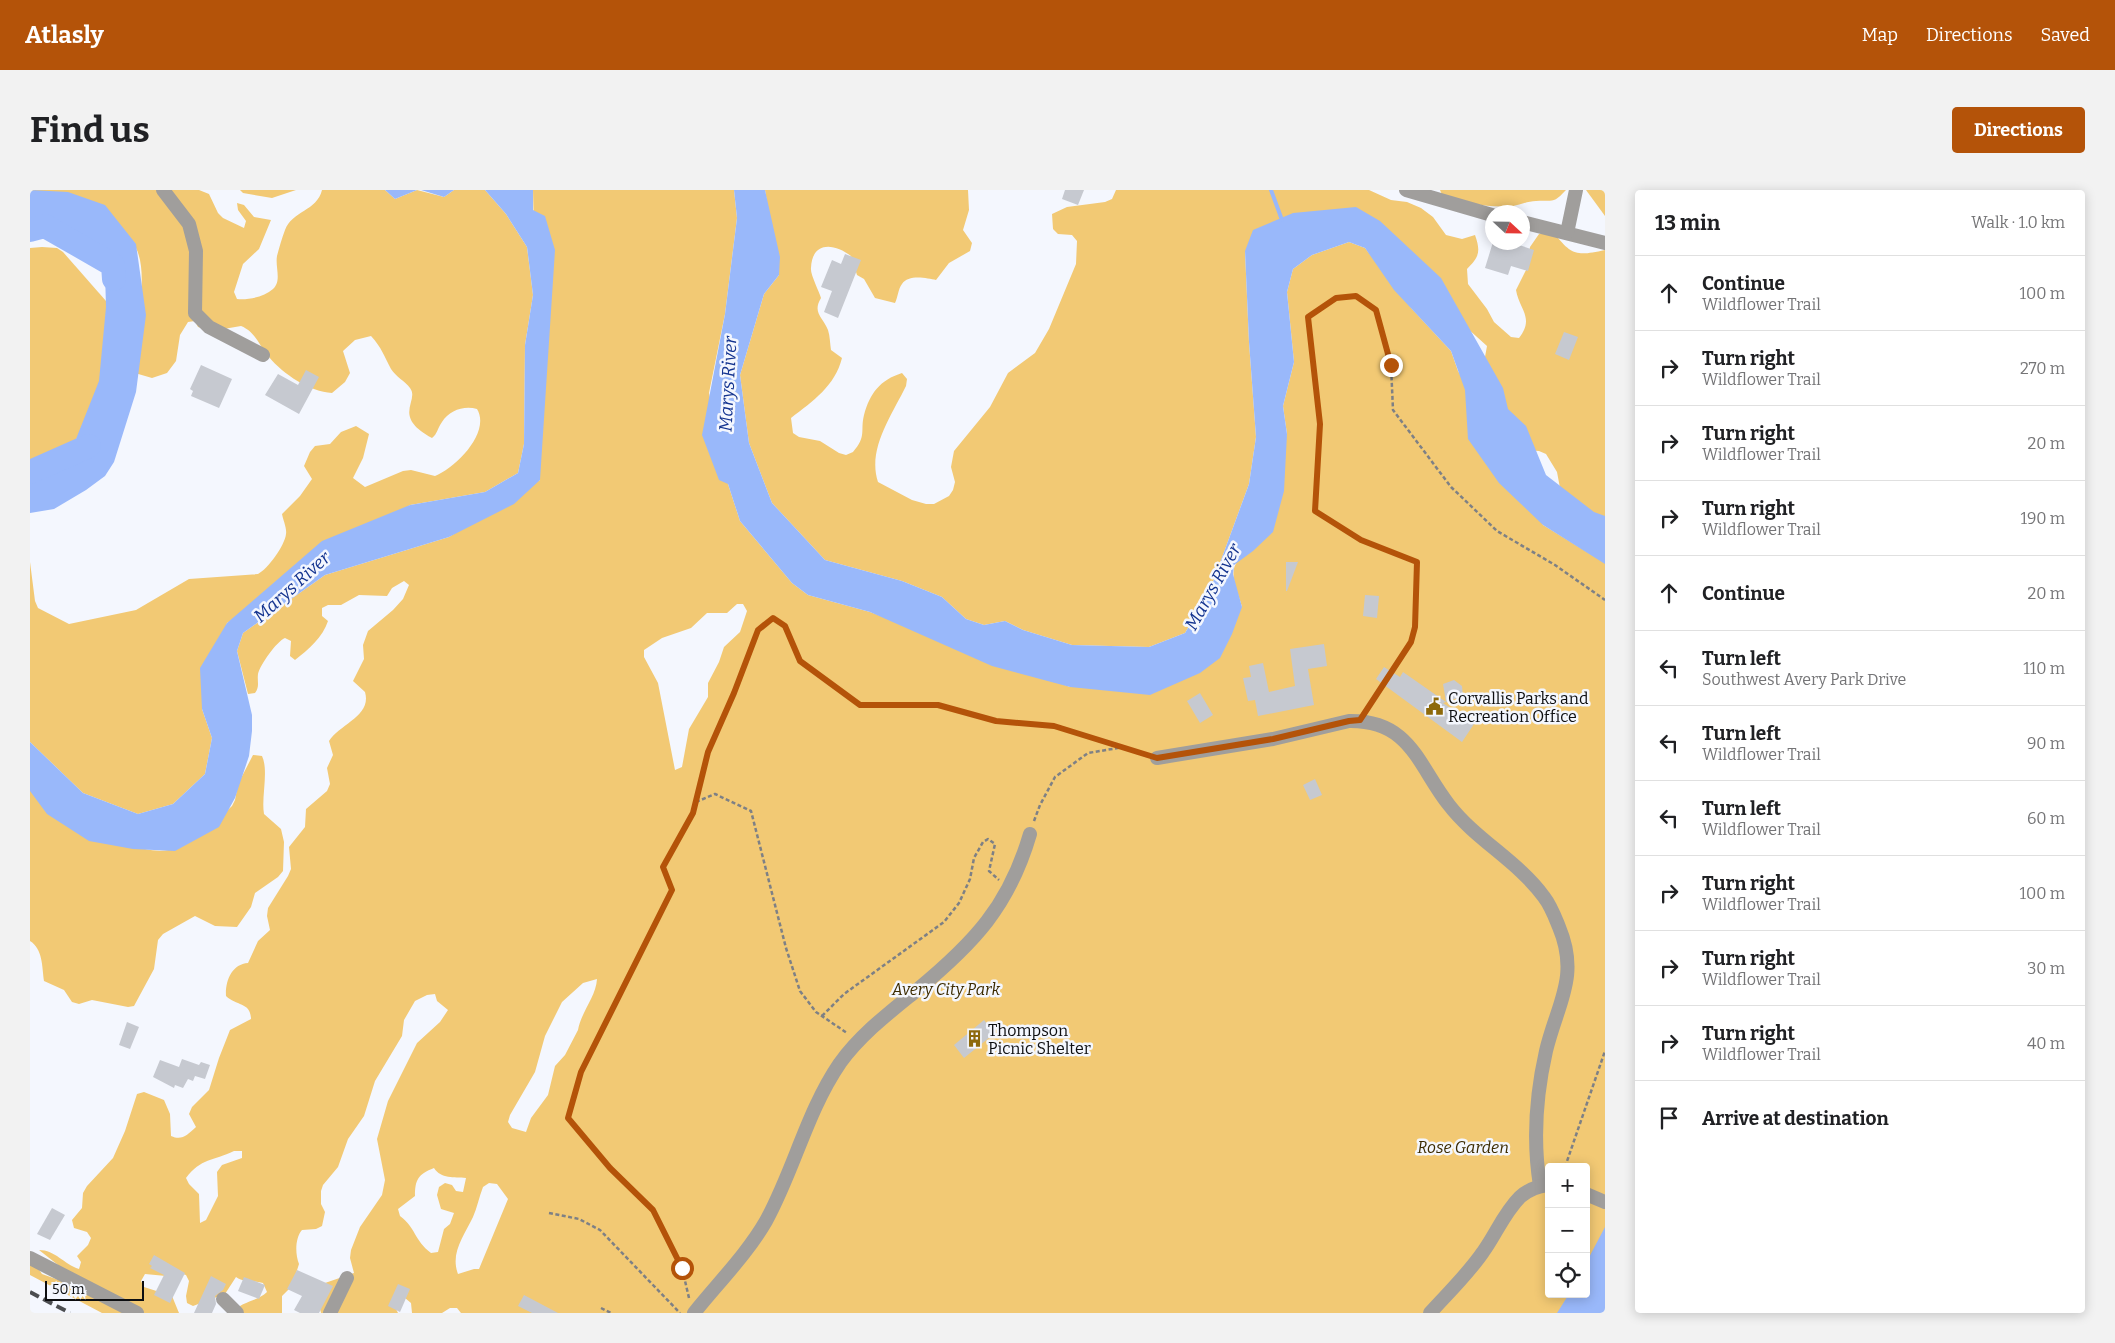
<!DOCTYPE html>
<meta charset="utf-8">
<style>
:root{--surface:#fff;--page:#f2f2f2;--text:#202124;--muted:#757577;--line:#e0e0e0;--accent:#b45309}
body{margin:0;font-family:Bitter,serif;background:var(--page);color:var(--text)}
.controls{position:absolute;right:15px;bottom:15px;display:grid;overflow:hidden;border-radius:5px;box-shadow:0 2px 12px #0003}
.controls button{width:45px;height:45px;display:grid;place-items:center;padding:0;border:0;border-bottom:1px solid var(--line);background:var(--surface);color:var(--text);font:25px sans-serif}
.compass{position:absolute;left:1455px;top:15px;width:45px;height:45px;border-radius:50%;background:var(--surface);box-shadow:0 2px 12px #0003;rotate:112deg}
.scale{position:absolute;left:15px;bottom:12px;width:99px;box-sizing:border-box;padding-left:5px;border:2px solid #0d0e10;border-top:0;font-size:14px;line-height:18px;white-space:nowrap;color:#0d0e10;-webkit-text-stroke:4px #f4f7fe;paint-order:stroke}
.stop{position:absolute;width:15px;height:15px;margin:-11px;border:4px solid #b45309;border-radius:50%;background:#fff}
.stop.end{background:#b45309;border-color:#fff;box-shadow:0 1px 5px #0008}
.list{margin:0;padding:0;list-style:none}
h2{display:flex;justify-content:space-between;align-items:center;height:65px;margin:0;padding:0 20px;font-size:21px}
h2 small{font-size:16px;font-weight:400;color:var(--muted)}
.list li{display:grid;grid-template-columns:32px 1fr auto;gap:15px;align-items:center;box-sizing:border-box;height:75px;padding:0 20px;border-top:1px solid var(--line)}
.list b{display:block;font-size:19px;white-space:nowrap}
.list p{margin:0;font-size:16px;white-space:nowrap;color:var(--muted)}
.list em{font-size:16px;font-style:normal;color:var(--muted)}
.icon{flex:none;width:28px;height:28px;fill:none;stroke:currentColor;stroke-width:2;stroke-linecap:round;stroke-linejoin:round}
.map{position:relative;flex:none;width:1575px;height:1123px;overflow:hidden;border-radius:5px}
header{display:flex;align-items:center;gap:30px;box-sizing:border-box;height:70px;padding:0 25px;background:var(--accent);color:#fff}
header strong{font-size:24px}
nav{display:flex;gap:28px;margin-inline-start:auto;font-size:18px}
.intro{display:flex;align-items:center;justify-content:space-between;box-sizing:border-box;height:120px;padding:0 30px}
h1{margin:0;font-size:35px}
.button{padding:12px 22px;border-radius:5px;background:var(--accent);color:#fff;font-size:18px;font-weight:700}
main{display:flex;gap:30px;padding:0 30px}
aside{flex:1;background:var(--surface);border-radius:5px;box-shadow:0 2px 12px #0003}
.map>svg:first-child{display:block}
</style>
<header>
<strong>Atlasly</strong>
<nav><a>Map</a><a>Directions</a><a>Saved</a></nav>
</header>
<div class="intro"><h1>Find us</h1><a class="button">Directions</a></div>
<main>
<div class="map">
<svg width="1575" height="1123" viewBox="0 0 1575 1123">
<rect width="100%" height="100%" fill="#f4f7fe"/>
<g fill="#f2c974" fill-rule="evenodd">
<path d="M 0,0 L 169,0 L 179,4 L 188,23 L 193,28 L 214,38 L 216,31 L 208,20 L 207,13 L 214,15 L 224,27 L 241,30 L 229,59 L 213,74 L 204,102 L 207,109 C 219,110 234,107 243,99 C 252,91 245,77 247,66 C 249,58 252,48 255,40 C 262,21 287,21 292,0 L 355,0 L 365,9 L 387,0 L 414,7 L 424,0 L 455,0 L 476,24 L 497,57 L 503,105 L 495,155 L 494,254 L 488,283 L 455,302 L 380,315 L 197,433 L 172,519 L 182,548 L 175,584 L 143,614 L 108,624 L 53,603 L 0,552 L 0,372 L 5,411 L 8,418 L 39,434 L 106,420 L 159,389 L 228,384 C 238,379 255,355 256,344 C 257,338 253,330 252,324 L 270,306 L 282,289 L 274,276 L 280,262 L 285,256 L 300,254 L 311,242 L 326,236 L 339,244 L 333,268 L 323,288 L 335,297 L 373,281 L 381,280 L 405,286 C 426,278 461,242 447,219 C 435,215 419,220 412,232 C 407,239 408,243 402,248 C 361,226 390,211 380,198 C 375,191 366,187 361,179 C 354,166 352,158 341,146 L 325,150 L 313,161 L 320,183 L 315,192 L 302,203 C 280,202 253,184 239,167 C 229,156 226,142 211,136 L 182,141 L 168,137 L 165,131 L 158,132 L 150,145 L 146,171 L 137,183 L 122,188 L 98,181 C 104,151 124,74 101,51 Z"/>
<polygon points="210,0 266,0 242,8 213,3"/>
<path d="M 503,0 L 704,0 L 707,28 L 695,124 L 679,203 L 698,294 L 710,331 L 762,393 L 778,405 L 840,422 L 1040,497 L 1212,417 C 1209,404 1197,382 1208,371 L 1257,244 L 1253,216 L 1264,172 L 1257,102 L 1263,79 L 1282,65 L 1319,52 L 1335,58 L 1382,119 L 1421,161 L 1428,181 L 1513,335 L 1575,373 L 1575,1051 L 1556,1082 L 1556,977 L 1519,977 L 1519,1104 L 1546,1104 L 1539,1123 L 431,1123 L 427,1118 L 420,1118 L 412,1123 L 382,1123 L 381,1113 L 375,1108 L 365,1117 L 368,1123 L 291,1123 L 289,1115 L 295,1093 L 324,1083 L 320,1068 L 321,1060 L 330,1037 L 352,1005 L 355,990 L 347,949 L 358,911 L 387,853 L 410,832 L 418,820 L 407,811 L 405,804 L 397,805 L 385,811 L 374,830 L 372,846 L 345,891 L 334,926 L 318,949 L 308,977 L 293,995 L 291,1001 L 291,1014 L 295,1022 L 292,1036 L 286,1039 L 272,1040 C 265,1048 265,1064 269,1074 L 262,1096 L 252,1106 L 252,1123 L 203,1123 C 210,1111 227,1112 237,1102 L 233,1093 C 223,1090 214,1093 206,1087 L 195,1104 L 163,1116 L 157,1113 L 156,1106 L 159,1091 L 156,1085 L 149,1083 L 136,1086 L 115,1084 L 111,1091 L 114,1097 L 142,1106 L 149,1123 L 72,1123 L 0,1085 L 0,1066 L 12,1084 L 40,1094 L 37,1082 L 9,1060 C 25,1060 34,1074 49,1079 L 51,1072 L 47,1066 L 58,1055 L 61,1048 L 57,1042 L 44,1038 L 42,1030 L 52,1018 L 53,1003 L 57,996 L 83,968 L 95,941 L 107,904 L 114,902 L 134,910 L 140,924 L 141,946 C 152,951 157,945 166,937 L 159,924 L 162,917 L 179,900 L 189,868 L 200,840 L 221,829 C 221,812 206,816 196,806 C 195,791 202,774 218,773 L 228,751 L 240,740 L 237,726 L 238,718 L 258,686 L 261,679 L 259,657 L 275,637 L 276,619 L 297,601 L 300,594 L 297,578 L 303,565 L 299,551 C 310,534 342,526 335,502 L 323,491 L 334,469 L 333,455 L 338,441 L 363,420 L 373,409 L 379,395 L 374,391 L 362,398 L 357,406 L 329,405 L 311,415 L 298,415 L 292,418 L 292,426 L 298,431 C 293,447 278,460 265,470 L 260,466 L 261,451 L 255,448 C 247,451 230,475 228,484 C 227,492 230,496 225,503 L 218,504 L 207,461 L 213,443 L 295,385 L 419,347 L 510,290 ZM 707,414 L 713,414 L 717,421 L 710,442 L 694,457 L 689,472 L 678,493 L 678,507 L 659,539 L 652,577 L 645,580 L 628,493 L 614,467 L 614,460 L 632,448 L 661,438 L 677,423 L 697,423 ZM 567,789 C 566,807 551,822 548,840 L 535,865 L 525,876 L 518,905 L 501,928 L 496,942 L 482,938 L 478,932 L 480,925 L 505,882 L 515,846 L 532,812 L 553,793 ZM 204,961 L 212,961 L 212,968 L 192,975 L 187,982 L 188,1006 L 176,1030 L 170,1033 L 169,1004 L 159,994 L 156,988 C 171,968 183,971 204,961 ZM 404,978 C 411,989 424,987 436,988 L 433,1002 L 426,1001 L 422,995 L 415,993 L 409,997 L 407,1005 L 411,1019 L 424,1023 L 420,1034 L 414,1039 L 408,1062 L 401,1063 C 384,1050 386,1038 370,1026 L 368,1019 L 385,1006 C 385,990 388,984 404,978 ZM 459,993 L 467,994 L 478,1009 L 449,1079 L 444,1079 L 428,1084 C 420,1063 434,1046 443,1027 C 447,1018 449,1007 453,997 Z"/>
<path d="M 735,0 L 938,0 L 939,20 L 933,40 L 942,53 L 940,61 L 919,73 L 906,90 C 897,88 878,84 872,94 C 868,99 868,107 865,113 L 845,108 L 834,89 L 827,85 L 821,66 C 804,53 782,51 781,78 C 780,84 789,101 791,108 C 782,123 793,127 798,140 C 800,146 800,154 801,160 L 812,168 C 805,196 783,211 761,228 L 763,243 L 769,247 L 790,251 L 809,263 L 816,265 L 823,262 C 837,246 830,241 834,225 C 840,203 850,190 872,183 L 877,189 L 876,196 C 862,225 837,259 848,292 L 882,310 L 896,314 L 904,314 L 919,306 L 923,300 L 925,292 L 921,277 L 924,261 L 960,217 L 978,183 L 1005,163 L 1019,139 L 1046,74 L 1047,51 L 1042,45 L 1028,44 L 1023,39 L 1022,24 L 1037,17 L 1075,12 L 1082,9 L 1086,0 L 1339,0 L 1361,10 L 1377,12 L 1391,18 L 1403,27 L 1416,45 L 1432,49 L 1445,45 C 1451,62 1449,67 1437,79 L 1438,94 L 1457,119 L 1464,132 L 1481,147 L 1489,148 C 1505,128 1489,119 1486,100 L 1497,78 L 1500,57 L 1509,44 L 1524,43 C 1542,66 1547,66 1575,60 L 1575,340 L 1530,298 L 1527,282 L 1516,264 L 1509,261 L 1496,260 L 1473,232 L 1453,178 L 1457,156 L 1335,46 L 1215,61 L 1219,152 L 1226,247 L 1219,294 L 1179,403 L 1155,443 L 1119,457 L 1042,455 L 993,440 L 975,431 L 954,435 L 936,429 L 912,407 L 872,391 L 795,370 L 742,313 L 719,253 L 710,185 L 734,104 L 749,85 Z"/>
<path d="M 1410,0 L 1536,0 C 1523,14 1524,10 1506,11 C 1498,11 1490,15 1483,16 C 1459,18 1436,13 1413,7 Z"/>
<polygon points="1556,0 1575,0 1575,26"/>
<polygon points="12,57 27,58 33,62 76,111 80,195 38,262 0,276 0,58"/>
<path d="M 223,565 L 232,566 C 239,581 231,607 234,624 L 251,639 L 254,652 L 253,681 L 248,687 L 225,703 L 221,717 L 207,737 L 185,736 L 165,726 L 133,744 L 128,750 L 124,779 L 104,816 L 98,817 L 62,810 L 49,814 L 42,812 L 34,800 L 14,791 C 12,777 13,759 0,751 L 0,572 L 115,659 C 154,668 176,640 202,616 L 205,610 L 208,594 Z"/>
</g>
<g fill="#99b8fa">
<polygon points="0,0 38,2 75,15 106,54 116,125 106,202 84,272 75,286 56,300 24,319 0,323 0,281 22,279 46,249 69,191 76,117 75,82 67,64 28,38 0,32"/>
<polygon points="355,0 387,0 365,9"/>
<polygon points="391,0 424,0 414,7"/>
<polygon points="455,0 503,0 503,20 515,26 525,60 510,290 484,314 419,347 295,385 213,443 207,461 222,525 222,541 219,566 205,608 189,637 145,661 103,659 59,651 17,624 0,601 0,552 53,603 108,624 143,614 175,584 182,548 172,519 170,478 197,433 292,351 380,315 455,302 488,283 494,254 495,155 503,105 497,57 476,24"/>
<polygon points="704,0 735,0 750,67 749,85 734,104 710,185 719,253 742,313 795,370 872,391 912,407 936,429 954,435 975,431 993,440 1042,455 1119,457 1155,443 1179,403 1219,294 1226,247 1219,152 1215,61 1223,40 1263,23 1326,17 1350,31 1411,88 1473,198 1478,219 1496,236 1516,285 1564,322 1575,326 1575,374 1513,335 1469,293 1438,249 1435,200 1421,161 1364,100 1335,58 1319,52 1282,65 1263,79 1257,102 1264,172 1253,216 1257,244 1254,301 1243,342 1223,361 1204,375 1203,384 1212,417 1202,444 1190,468 1170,483 1120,505 1040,497 962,476 840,422 778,405 762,393 710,331 698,294 689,290 672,245 695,124 707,28"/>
<polygon points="1575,1037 1575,1123 1527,1123 1539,1104 1556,1104 1556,1073"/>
</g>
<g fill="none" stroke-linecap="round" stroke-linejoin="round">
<polyline stroke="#99b8fa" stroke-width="4" points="1241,0 1252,30"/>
<g stroke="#99b8fa" stroke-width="24">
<polyline points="0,40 15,36 83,75 84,89"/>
<polyline points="0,282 59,256"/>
</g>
</g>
<g fill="#c6c9d0">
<polygon points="1035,0 1054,0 1048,15 1032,9"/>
<polygon points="1463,52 1480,52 1504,60 1498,81 1481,76 1478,85 1455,78"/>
<polygon points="815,64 831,70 808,128 794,122 802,101 791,97 802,70 811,74"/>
<polygon points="1534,142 1548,147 1539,170 1525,164"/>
<polygon points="171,175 202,189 189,218 161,206 163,201 160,199"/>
<polygon points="276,180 289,187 269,224 235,205 248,184 268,195"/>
<polygon points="1256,372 1268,372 1257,401 1256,401"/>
<polygon points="1335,405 1349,406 1347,428 1333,426"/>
<polygon points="1294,454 1297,476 1278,479 1284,515 1228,526 1225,510 1218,511 1213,488 1221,487 1219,476 1233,473 1239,502 1265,496 1260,459"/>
<polygon points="1354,477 1370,487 1373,482 1416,512 1413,494 1424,490 1432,496 1433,506 1413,513 1444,534 1432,552 1346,489"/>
<polygon points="1170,503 1183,525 1170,533 1157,511"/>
<polygon points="1285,589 1292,605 1280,610 1273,595"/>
<polygon points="954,830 965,843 934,868 924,855"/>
<polygon points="97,832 109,837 100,859 89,855"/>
<polygon points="152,869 169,875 171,872 180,875 175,889 165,886 163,891 158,889 153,898 145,895 144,898 123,887 130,870 149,877"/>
<polygon points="22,1018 35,1025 20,1050 7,1044"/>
<polygon points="124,1065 155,1083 140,1113 124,1105 134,1085 120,1078 122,1076 119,1074"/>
<polygon points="267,1080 303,1096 289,1123 270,1123 264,1120 272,1106 257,1099"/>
<polygon points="181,1086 196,1094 193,1100 185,1106 186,1114 182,1123 164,1123"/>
<polygon points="214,1087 235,1095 229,1109 208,1101"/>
<polygon points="368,1094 380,1099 370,1122 358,1116"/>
<polygon points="494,1105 528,1123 502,1123 488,1116"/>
</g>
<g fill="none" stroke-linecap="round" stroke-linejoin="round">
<g stroke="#7e8085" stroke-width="2.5" stroke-dasharray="4 2.5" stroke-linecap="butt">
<polyline points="1337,520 1381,452 1385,437 1387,372 1331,349 1285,321 1290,234 1278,127 1306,108 1326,106 1346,120 1361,175 1363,220 1421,297 1467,341 1525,375 1575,410"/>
<polyline points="666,612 685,604 721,621 756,758 770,801 786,822 817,843"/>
<polyline points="1004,631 1010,615 1025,587 1058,563 1094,557 1116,564"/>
<polyline points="792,826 814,804 914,732 929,713 940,689 944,668 953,652 958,649 965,654 959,681 969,690"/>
<polyline points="1535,977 1575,861"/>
<polyline points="519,1023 549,1029 570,1040 650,1123"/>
<polyline points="659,1108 652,1078 623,1020 580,978 538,928 551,882 642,700 633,677 663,623 678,562 704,503 728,440 743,428 755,435 770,471 830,515 908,515 966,531 1024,536 1094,557"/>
<polyline points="571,1118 581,1123"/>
</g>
<g stroke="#a09e9c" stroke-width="14">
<polyline points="133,0 159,34 166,61 165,123 179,137 233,165"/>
<polyline points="1376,0 1462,25"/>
<polyline points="1492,32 1575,53"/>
<polyline points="1537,43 1546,0"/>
<path d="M 1127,568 L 1243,549 L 1319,531 C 1381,530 1388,576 1419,615 C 1446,650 1488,671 1514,707 C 1521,716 1525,727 1529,737 C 1550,787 1527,814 1516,861 C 1506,905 1503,952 1510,996"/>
<polyline points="1556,1004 1575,1012"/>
<polyline points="0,1068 107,1123"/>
<polyline points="193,1109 207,1123"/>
<polyline points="300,1123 317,1088"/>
<path d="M 664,1123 C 688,1093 717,1064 736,1031 C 764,980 777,921 810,873 C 831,844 860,822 887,800 C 944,753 979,716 1000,644"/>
<path d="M 1400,1123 C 1418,1103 1438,1084 1453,1062 C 1466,1044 1474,1023 1490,1007 C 1498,1000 1508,996 1518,995"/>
</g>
<polyline stroke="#4b4d50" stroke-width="4" stroke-dasharray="10 5" stroke-linecap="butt" points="0,1102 40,1123"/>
</g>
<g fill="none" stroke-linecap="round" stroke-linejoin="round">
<polyline stroke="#b45309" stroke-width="6" points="652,1078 623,1020 580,978 538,928 551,882 642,700 633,677 663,623 678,562 704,503 728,440 743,428 755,436 770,471 830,515 908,515 966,531 1024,536 1127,568 1243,549 1319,531 1330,530 1381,452 1385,437 1387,372 1331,350 1285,321 1290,234 1278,127 1306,108 1326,106 1346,120 1361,175"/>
</g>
<defs>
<symbol id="civic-bare" viewBox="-9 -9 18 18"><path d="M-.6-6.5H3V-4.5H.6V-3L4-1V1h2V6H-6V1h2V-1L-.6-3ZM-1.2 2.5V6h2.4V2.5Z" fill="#8d690b" stroke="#f4f7fe" stroke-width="2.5" paint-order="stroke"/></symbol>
<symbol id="building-bare" viewBox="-9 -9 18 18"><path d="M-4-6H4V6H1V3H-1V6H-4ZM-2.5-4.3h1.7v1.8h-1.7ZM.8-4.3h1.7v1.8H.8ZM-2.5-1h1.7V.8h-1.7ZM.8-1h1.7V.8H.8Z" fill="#8d690b" stroke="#f4f7fe" stroke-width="2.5" paint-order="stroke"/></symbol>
</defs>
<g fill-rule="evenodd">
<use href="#civic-bare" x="1392" y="504" width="25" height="25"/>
<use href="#building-bare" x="932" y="836" width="25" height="25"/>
</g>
<g text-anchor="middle" stroke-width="5" stroke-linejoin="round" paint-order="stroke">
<g font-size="16" fill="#0d0e10" stroke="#f4f7fe" text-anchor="start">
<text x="1418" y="514">Corvallis Parks and<tspan x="1418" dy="18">Recreation Office</tspan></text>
<text x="958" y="846">Thompson<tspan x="958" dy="18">Picnic Shelter</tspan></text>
</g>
<g font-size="16" font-style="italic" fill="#3c2b00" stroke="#f4f7fe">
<text x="916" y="805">Avery City Park</text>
<text x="1433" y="963">Rose Garden</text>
</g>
<g font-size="18" font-style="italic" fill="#143490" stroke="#f4f7fe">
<text transform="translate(698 194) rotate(-87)" y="6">Marys River</text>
<text transform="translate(262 397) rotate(-42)" y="6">Marys River</text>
<text transform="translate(1183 397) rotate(-61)" y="6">Marys River</text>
</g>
</g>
</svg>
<div class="controls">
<button>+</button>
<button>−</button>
<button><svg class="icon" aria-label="locate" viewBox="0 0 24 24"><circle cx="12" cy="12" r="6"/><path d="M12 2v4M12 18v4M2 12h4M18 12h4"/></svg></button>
</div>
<svg class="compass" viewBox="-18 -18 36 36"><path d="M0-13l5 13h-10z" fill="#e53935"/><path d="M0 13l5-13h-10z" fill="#757577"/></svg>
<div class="scale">50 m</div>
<div class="stop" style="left:652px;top:1078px"></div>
<div class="stop end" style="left:1361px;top:175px"></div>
</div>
<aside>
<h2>13 min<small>Walk · 1.0 km</small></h2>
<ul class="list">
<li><svg class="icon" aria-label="ahead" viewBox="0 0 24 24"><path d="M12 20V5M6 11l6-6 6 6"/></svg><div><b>Continue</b><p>Wildflower Trail</p></div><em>100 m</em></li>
<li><svg class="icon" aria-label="right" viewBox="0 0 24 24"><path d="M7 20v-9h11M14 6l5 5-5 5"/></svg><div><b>Turn right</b><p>Wildflower Trail</p></div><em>270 m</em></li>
<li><svg class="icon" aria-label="right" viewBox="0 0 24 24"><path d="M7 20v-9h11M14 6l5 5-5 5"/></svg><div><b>Turn right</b><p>Wildflower Trail</p></div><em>20 m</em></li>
<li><svg class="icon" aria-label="right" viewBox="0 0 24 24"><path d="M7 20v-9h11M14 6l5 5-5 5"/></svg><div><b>Turn right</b><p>Wildflower Trail</p></div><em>190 m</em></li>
<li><svg class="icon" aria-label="ahead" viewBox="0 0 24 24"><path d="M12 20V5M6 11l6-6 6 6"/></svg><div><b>Continue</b></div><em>20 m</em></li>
<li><svg class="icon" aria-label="left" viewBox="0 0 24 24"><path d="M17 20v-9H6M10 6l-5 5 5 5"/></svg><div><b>Turn left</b><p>Southwest Avery Park Drive</p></div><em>110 m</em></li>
<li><svg class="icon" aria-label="left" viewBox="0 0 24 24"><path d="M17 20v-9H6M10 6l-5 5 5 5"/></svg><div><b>Turn left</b><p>Wildflower Trail</p></div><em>90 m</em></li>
<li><svg class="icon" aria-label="left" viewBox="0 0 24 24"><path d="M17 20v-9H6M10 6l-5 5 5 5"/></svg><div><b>Turn left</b><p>Wildflower Trail</p></div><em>60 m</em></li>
<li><svg class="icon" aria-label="right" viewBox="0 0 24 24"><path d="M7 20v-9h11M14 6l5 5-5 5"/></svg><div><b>Turn right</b><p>Wildflower Trail</p></div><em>100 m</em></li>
<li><svg class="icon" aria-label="right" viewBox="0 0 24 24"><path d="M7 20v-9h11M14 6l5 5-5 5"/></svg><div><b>Turn right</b><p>Wildflower Trail</p></div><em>30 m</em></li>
<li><svg class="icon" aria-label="right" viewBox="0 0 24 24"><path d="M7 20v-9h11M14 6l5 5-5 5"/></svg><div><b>Turn right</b><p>Wildflower Trail</p></div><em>40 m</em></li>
<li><svg class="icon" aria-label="arrive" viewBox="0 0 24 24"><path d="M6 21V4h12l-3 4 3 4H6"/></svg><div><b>Arrive at destination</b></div></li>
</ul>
</aside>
</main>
